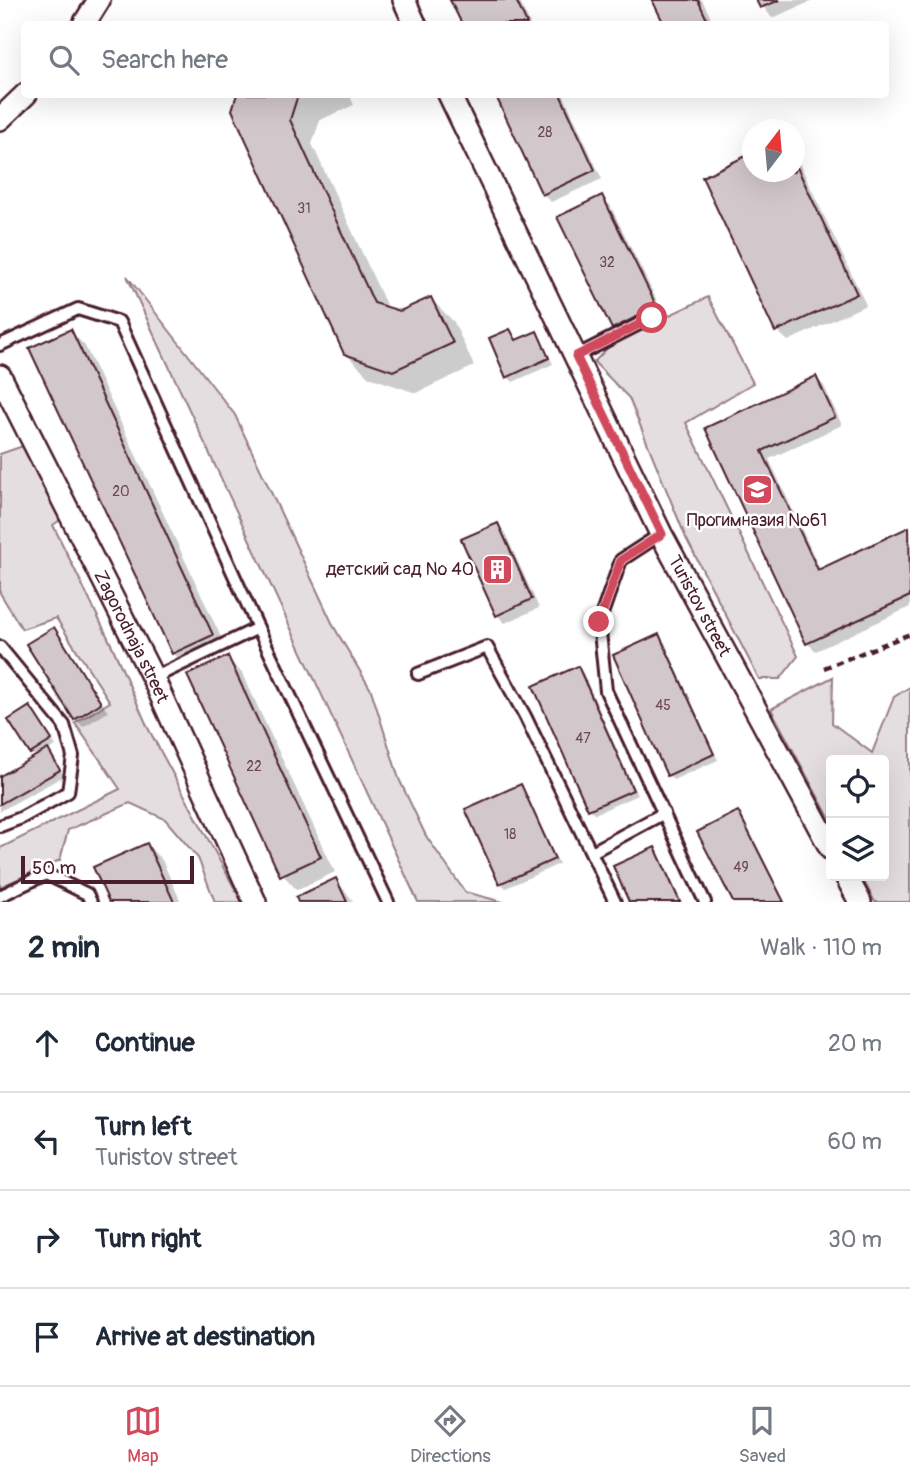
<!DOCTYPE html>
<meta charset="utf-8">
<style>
:root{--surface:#fff;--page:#f6f6f7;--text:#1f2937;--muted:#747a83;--line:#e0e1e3;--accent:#d1495b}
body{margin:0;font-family:Pangolin,sans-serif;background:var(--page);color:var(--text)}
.controls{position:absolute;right:21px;bottom:21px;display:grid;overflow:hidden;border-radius:7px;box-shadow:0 7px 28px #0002}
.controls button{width:63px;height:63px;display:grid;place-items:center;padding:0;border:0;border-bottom:2px solid var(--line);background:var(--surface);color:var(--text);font:35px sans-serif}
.compass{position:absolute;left:742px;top:119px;width:63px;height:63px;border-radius:50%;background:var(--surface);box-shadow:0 7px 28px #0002;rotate:16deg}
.scale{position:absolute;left:21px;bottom:18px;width:173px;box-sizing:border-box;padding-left:7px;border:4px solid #4a1f2b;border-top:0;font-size:19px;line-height:24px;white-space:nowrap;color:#4a1f2b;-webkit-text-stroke:5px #fff;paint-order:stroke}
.stop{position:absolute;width:21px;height:21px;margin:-16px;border:5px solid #d1495b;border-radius:50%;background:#fff}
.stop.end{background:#d1495b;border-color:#fff;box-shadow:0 2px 7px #0008}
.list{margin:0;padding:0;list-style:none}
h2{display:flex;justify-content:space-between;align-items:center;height:91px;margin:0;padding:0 28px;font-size:30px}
h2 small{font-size:23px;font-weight:400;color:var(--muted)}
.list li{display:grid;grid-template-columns:46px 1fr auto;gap:21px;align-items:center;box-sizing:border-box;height:98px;padding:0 28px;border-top:2px solid var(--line)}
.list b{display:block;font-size:26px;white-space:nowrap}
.list p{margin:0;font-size:23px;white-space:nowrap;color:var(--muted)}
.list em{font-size:23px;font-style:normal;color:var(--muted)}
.icon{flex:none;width:38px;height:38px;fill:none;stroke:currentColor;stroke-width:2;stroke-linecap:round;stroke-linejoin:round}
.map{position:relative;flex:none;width:910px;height:902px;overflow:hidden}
.search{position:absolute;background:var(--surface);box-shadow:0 7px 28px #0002;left:21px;right:21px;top:21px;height:77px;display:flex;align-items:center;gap:18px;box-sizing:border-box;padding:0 24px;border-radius:7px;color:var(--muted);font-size:26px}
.sheet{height:483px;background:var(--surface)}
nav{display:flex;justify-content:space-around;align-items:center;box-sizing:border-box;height:98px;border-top:2px solid var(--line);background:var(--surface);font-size:19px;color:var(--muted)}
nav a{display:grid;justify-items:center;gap:4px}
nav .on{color:var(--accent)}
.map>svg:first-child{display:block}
</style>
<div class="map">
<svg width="910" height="902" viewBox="0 0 910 902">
<rect width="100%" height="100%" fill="#fff"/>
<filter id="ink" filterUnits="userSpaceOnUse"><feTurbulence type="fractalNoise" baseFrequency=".0143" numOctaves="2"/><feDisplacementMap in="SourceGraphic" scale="14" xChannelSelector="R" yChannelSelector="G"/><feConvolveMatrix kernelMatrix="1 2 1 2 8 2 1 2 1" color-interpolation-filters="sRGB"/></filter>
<g filter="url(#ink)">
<g fill="#e5dee0" stroke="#987e86" stroke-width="2">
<polygon points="127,276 235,415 334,627 371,690 399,779 426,836 465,892 503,902 418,902"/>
<polygon points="708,297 753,383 686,423 798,656 780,679 759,679 686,538 629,398 594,362 614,341"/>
<polygon points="23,446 63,518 53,525 113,648 148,728 242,902 215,902 198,858 165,819 130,803 68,830 60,860 0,887 0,848 120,789 75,723 110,702 56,618 22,629 0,593 0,454"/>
<polygon points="833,677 832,723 872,753 894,697 910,687 910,902 875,902 861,876 884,876 884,760 831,760 831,821 771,709"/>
</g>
<g fill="#0003">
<polygon points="452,0 519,0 530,24 464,24"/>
<polygon points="654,0 702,0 714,24 666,24"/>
<polygon points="758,0 815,0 772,18"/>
<polygon points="239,94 349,94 354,105 320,120 312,144 388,309 400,313 431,299 454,322 474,366 416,393 369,377 345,353"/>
<polygon points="497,94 563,94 602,179 551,202 543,194"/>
<polygon points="794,152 866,305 788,341 777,331 705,178 752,155 752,172 794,172"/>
<polygon points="602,197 610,205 664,315 622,336 613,328"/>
<polygon points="70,331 85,346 227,650 188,668 173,653"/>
<polygon points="510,331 518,341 537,333 553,364 513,382 508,377"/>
<polygon points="816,378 824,386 842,425 769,459 821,571 910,531 910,607 816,651 807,643 707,429"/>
<polygon points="497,525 505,533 539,608 505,623 497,615"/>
<polygon points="54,629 108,712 83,727 75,719"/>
<polygon points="659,636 664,641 718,760 673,780 668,774"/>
<polygon points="227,658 242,673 335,872 297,890 282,874"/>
<polygon points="578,668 583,673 637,795 595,814 590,809"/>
<polygon points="35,713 56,746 47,751 64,776 0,811 0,778 36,758 32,753"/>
<polygon points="520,786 559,864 506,888 500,883"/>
<polygon points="738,813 743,818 785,902 735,902"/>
<polygon points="147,845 162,860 181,902 111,902"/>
<polygon points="654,849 659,854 682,902 631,902"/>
<polygon points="336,880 354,902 300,902"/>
</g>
<g fill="#d2c7cb" stroke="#4a1f2b" stroke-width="2">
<polygon points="450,0 516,0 527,24 462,24"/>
<polygon points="652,0 698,0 709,24 664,24"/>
<polygon points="756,0 780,0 760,8"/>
<polygon points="237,94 304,94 297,98 290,120 374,303 400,311 431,297 453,343 393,371 344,354 232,110"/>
<polygon points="495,94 560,94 595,170 542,195"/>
<polygon points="752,153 752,172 794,172 794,161 857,294 775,332 702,177"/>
<polygon points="602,195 657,307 612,329 557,217"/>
<polygon points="71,329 213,635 172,654 29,348"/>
<polygon points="510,329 516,340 537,331 549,358 506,378 489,338"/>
<polygon points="816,376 835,417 762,451 818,570 909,527 910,596 806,644 705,428"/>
<polygon points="498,523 532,599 496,616 461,539"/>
<polygon points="54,627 101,703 74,720 26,644"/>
<polygon points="659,634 714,754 667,776 613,655"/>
<polygon points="228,656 321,857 280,876 187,675"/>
<polygon points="578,666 633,790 588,810 533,686"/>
<polygon points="30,706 52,740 30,754 8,720"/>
<polygon points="48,749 60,770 0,804 0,776"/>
<polygon points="521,784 555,859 499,884 465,809"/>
<polygon points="738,811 784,902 733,902 697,832"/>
<polygon points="147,843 174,902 109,902 93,867"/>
<polygon points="655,847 680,902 629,902 613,866"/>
<polygon points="336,878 347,902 298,902 296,897"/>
</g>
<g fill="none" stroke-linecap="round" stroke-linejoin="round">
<defs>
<g id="lane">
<polyline points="0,345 78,309 119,322 258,628 388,902"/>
<polyline points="576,356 651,318"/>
<polyline points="661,534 621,560 599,622 606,691 705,902"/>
<polyline points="0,647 64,725 73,756 68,792 21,818 0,826"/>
<polyline points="418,674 487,647 525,716 615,902"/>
<polyline points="153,678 258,628"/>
<polyline points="592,852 664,813"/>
<polyline points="0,896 46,874 87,894 91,902"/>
</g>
<g id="street">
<polyline points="404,0 415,24"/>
<polyline points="84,24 99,0"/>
<path id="s1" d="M 449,94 L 661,534 L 831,849"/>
<polyline points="0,119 26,94"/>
<path id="s2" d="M 0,376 L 153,678 L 255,902"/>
<polyline points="846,876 860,902"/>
</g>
</defs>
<use href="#lane" stroke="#4a1f2b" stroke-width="16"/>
<use href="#street" stroke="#4a1f2b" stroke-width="26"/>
<polyline stroke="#4a1f2b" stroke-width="4.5" stroke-dasharray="7 5" stroke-linecap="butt" points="824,668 910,634"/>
<use href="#lane" stroke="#fff" stroke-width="10"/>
<use href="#street" stroke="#fff" stroke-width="21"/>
</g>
</g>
<g fill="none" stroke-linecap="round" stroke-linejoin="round" filter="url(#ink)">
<polyline stroke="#d1495b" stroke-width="9" points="599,622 621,560 662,534 576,356 652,318"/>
</g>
<defs>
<symbol id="school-square" viewBox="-11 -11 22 22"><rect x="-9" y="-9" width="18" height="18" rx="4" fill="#d1495b" stroke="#fff"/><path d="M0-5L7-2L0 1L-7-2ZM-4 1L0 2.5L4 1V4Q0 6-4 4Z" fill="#fff"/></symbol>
<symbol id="building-square" viewBox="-11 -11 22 22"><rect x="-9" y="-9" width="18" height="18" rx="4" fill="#d1495b" stroke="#fff"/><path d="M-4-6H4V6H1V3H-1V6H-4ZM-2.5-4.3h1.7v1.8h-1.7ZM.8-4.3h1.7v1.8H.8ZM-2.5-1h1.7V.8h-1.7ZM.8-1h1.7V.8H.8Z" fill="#fff"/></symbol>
</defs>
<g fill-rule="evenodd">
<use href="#school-square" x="740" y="472" width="35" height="35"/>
<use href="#building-square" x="480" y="552" width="35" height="35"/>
</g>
<g text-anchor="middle" stroke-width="5" stroke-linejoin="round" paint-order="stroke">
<g font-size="14" fill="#6c4953">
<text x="545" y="137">28</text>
<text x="304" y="213">31</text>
<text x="607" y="267">32</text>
<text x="121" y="496">20</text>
<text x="663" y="710">45</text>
<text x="583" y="743">47</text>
<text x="254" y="771">22</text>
<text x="510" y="839">18</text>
<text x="741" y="872">49</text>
</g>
<g font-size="18" fill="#4a1f2b" stroke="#fff">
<text x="757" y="526">Прогимназия №61</text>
<text x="474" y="575" text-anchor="end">детский сад № 40</text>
</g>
<g font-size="18" fill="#4a1f2b" stroke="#fff">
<text dy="6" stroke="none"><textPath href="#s1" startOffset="570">Turistov street</textPath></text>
<text dy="6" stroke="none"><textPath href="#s2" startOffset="292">Zagorodnaja street</textPath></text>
</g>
</g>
</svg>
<div class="controls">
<button><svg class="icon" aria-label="locate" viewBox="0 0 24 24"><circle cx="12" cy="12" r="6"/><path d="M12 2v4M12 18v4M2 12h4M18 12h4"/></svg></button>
<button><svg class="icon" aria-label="layers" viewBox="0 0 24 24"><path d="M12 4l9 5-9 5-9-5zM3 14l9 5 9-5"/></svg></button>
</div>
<svg class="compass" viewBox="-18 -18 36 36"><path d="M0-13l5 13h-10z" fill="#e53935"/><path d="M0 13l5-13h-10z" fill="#747a83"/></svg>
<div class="scale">50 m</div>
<div class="stop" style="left:652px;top:318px"></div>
<div class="stop end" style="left:599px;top:622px"></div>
<div class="search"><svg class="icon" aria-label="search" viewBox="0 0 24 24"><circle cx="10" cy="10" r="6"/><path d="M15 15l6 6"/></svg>Search here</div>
</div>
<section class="sheet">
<h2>2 min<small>Walk · 110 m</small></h2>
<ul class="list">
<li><svg class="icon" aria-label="ahead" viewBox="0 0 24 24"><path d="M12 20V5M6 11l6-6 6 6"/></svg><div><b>Continue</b></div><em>20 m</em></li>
<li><svg class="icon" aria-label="left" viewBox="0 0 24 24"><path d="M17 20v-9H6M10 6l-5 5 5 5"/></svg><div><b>Turn left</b><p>Turistov street</p></div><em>60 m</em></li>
<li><svg class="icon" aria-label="right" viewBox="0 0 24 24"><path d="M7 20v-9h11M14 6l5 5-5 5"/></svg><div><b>Turn right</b></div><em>30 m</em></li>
<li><svg class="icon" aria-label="arrive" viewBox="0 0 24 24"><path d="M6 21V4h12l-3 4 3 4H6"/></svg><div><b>Arrive at destination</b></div></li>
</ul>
</section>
<nav>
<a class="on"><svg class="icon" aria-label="map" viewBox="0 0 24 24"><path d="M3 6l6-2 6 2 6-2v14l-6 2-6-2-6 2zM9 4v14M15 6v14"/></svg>Map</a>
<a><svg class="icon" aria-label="directions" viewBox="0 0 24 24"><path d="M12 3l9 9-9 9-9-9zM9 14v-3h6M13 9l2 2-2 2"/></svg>Directions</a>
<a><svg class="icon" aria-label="saved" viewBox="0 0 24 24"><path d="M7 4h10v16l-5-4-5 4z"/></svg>Saved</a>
</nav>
